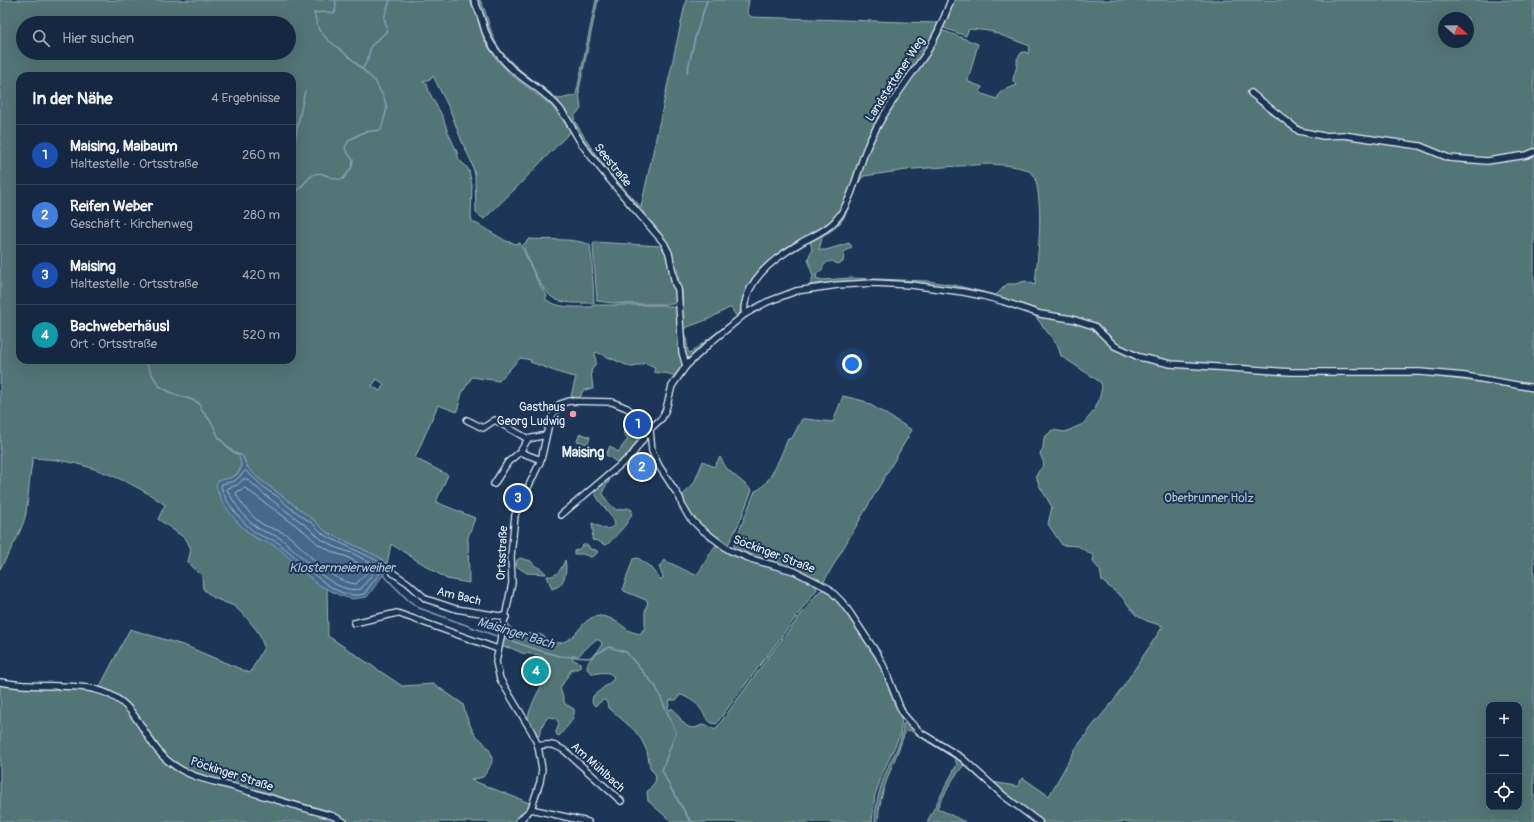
<!DOCTYPE html>
<html lang="de">
<meta charset="utf-8">
<style>
:root{--surface:#162841;--page:#23344c;--text:#f1f3f6;--muted:#9ea6b1;--line:#35445a;--accent:#8abfa5}
body{margin:0;font-family:Pangolin,sans-serif;background:var(--page);color:var(--text)}
.controls{position:absolute;right:12px;bottom:12px;display:grid;overflow:hidden;border-radius:8px;box-shadow:0 4px 16px #0002}
.controls button{width:36px;height:36px;display:grid;place-items:center;padding:0;border:0;border-bottom:1px solid var(--line);background:var(--surface);color:var(--text);font:20px sans-serif}
.compass{position:absolute;left:1438px;top:12px;width:36px;height:36px;border-radius:50%;background:var(--surface);box-shadow:0 4px 16px #0002;rotate:110deg}
.you{position:absolute;left:852px;top:364px;width:14px;height:14px;margin:-10px;border:3px solid #fff;border-radius:50%;background:#1a73e8;box-shadow:0 0 0 6px #1a73e833}
.badge{display:grid;place-items:center;width:26px;height:26px;border-radius:50%;background:var(--accent);color:#fff;font-size:13px;font-weight:700}
.pin{position:absolute;translate:-50% -50%;border:2px solid #fff;box-shadow:0 1px 4px #0006}
.list{margin:0;padding:0;list-style:none}
h2{display:flex;justify-content:space-between;align-items:center;height:52px;margin:0;padding:0 16px;font-size:17px}
h2 small{font-size:13px;font-weight:400;color:var(--muted)}
.list li{display:grid;grid-template-columns:26px 1fr auto;gap:12px;align-items:center;box-sizing:border-box;height:60px;padding:0 16px;border-top:1px solid var(--line)}
.list b{display:block;font-size:15px;white-space:nowrap}
.list p{margin:0;font-size:13px;white-space:nowrap;color:var(--muted)}
.list em{font-size:13px;font-style:normal;color:var(--muted)}
.icon{flex:none;width:22px;height:22px;fill:none;stroke:currentColor;stroke-width:2;stroke-linecap:round;stroke-linejoin:round}
.map{position:relative;flex:none;width:1534px;height:822px;overflow:hidden}
.search{position:absolute;background:var(--surface);box-shadow:0 4px 16px #0002;left:16px;top:16px;width:280px;height:44px;display:flex;align-items:center;gap:10px;box-sizing:border-box;padding:0 14px;border-radius:22px;color:var(--muted);font-size:15px}
.panel{position:absolute;background:var(--surface);box-shadow:0 4px 16px #0002;left:16px;top:72px;width:280px;height:292px;border-radius:12px}
.map>svg:first-child{display:block}
</style>
<div class="map">
<svg width="1534" height="822" viewBox="0 0 1534 822">
<rect width="100%" height="100%" fill="#1d3557"/>
<filter id="ink" filterUnits="userSpaceOnUse"><feTurbulence type="fractalNoise" baseFrequency=".025" numOctaves="2"/><feDisplacementMap in="SourceGraphic" scale="8" xChannelSelector="R" yChannelSelector="G"/><feConvolveMatrix kernelMatrix="1 2 1 2 8 2 1 2 1" color-interpolation-filters="sRGB"/></filter>
<g filter="url(#ink)">
<g fill="#537575" stroke="#9eb3b6" fill-rule="evenodd">
<path d="M 0,0 L 469,0 L 475,11 L 484,40 L 497,60 L 510,74 L 551,105 L 571,131 L 516,188 L 484,219 L 477,214 L 476,212 L 475,175 L 471,161 L 462,142 L 450,110 L 433,76 L 431,79 L 423,81 L 427,84 L 429,92 L 443,117 L 447,130 L 457,152 L 459,160 L 466,166 L 469,171 L 472,185 L 471,216 L 472,221 L 506,241 L 517,244 L 520,243 L 538,282 L 547,296 L 545,299 C 558,309 577,307 592,307 L 593,305 L 663,305 L 676,308 L 677,309 L 684,364 L 674,376 C 668,372 661,374 654,372 L 655,367 L 644,363 L 641,365 L 636,365 L 634,367 L 631,367 L 596,352 L 595,355 L 596,363 L 591,371 L 593,389 L 584,390 L 582,392 L 581,396 L 578,399 L 571,396 L 576,377 C 561,375 546,367 530,362 L 531,360 L 520,358 L 499,381 L 472,377 L 462,393 L 457,412 L 438,405 L 415,458 L 448,475 L 436,502 L 475,518 L 468,537 L 469,583 L 447,579 L 391,544 L 387,564 L 379,557 L 326,532 L 315,521 L 258,478 L 248,468 L 243,457 L 239,455 C 239,458 241,462 241,465 C 241,475 229,479 221,480 L 218,493 C 228,509 239,528 256,538 C 264,542 273,543 281,549 C 296,563 309,580 327,589 L 328,636 L 402,686 L 434,684 L 463,704 C 465,714 469,724 474,733 C 476,736 481,739 483,742 C 496,756 494,763 483,777 L 471,780 L 532,804 L 518,822 L 0,822 L 0,682 L 98,690 L 130,629 L 186,646 L 250,673 L 264,647 L 259,633 L 246,617 L 234,606 L 214,598 L 203,589 L 202,576 L 188,562 L 191,549 L 186,539 L 158,519 L 165,505 C 139,485 95,466 63,461 C 53,459 43,459 33,458 C 29,476 29,495 26,513 C 24,527 7,557 0,569 ZM 23,23 L 289,23 L 289,53 L 23,53 ZM 20,76 L 292,76 L 292,360 L 20,360 ZM 377,379 L 384,384 L 380,391 L 372,386 Z"/>
<path d="M 477,0 L 480,0 C 487,13 489,28 495,41 C 508,66 536,80 556,98 L 560,99 L 576,95 L 596,0 L 598,0 L 579,90 L 581,109 L 575,115 L 574,120 L 593,151 L 621,185 L 641,207 L 686,0 L 749,0 L 747,12 L 751,17 L 935,23 L 940,21 L 948,0 L 950,0 L 933,38 L 883,114 L 849,198 L 831,223 L 767,265 L 743,305 L 738,317 L 687,360 L 684,357 L 682,289 L 680,287 L 677,268 L 668,243 C 645,211 616,183 592,152 C 580,137 572,118 559,104 C 541,85 515,74 500,52 C 489,36 486,17 477,0 ZM 729,308 L 731,308 L 737,317 L 690,353 L 688,352 L 685,328 L 709,319 Z"/>
<path d="M 952,0 L 1534,0 L 1534,822 L 1042,822 L 992,782 L 1015,786 L 1019,786 L 1019,781 L 1023,778 L 1049,796 L 1076,748 L 1094,724 L 1113,702 L 1163,626 L 1147,621 L 1136,615 L 1122,597 L 1102,581 L 1100,570 L 1093,562 L 1094,556 L 1078,546 L 1062,545 L 1048,524 L 1052,507 L 1039,485 L 1036,476 C 1042,464 1047,468 1040,454 L 1043,448 L 1044,438 L 1052,430 L 1065,432 L 1083,424 L 1094,411 L 1099,400 L 1102,387 L 1101,383 L 1093,377 L 1061,356 L 1058,346 L 1029,308 L 962,289 L 922,283 L 903,282 L 847,281 L 810,285 L 813,277 L 808,259 L 812,249 L 810,241 L 836,222 L 876,131 L 940,33 L 943,31 L 947,32 L 978,44 L 968,80 L 969,82 L 982,87 L 980,93 L 997,99 L 1001,91 L 1017,85 L 1013,81 C 1014,72 1018,68 1017,59 L 1022,52 L 1026,52 L 1028,54 L 1030,46 L 990,31 L 971,29 L 968,30 L 966,36 L 944,28 L 943,27 ZM 1444,18 L 1468,18 L 1468,42 L 1444,42 ZM 989,164 C 1001,165 1028,165 1035,177 C 1044,212 1038,250 1035,285 L 1025,281 L 1015,284 L 1007,284 L 996,295 L 954,285 L 927,281 L 851,278 L 822,280 L 816,278 L 817,273 L 821,271 C 824,265 825,262 832,261 L 838,264 L 843,262 L 844,252 L 852,247 L 849,243 L 826,250 L 819,250 L 822,238 C 829,232 838,227 843,219 C 850,208 855,183 864,176 L 914,169 ZM 1190,362 L 1290,370 L 1397,369 L 1514,383 L 1503,385 L 1421,375 L 1272,374 L 1216,370 L 1204,369 L 1189,364 ZM 1489,705 L 1519,705 L 1519,807 L 1489,807 Z"/>
<path d="M 529,239 C 544,240 578,238 590,245 L 592,261 L 594,303 C 582,303 568,304 557,300 C 541,294 528,260 523,245 Z"/>
<path d="M 594,242 L 661,246 C 673,260 675,284 676,302 L 673,304 C 648,304 622,305 597,301 L 593,246 Z"/>
<path d="M 843,396 L 864,401 L 912,430 L 823,583 L 737,551 L 734,548 L 734,544 L 755,491 C 769,488 782,452 788,439 L 792,438 L 801,421 L 802,419 L 806,419 L 833,422 Z"/>
<polygon points="627,427 637,437 635,446 620,464 606,455 610,446 618,452 628,439 623,433"/>
<polygon points="580,433 590,437 588,444 577,441"/>
<polygon points="720,457 727,469 752,490 740,521 728,545 699,524 687,511 681,497 694,483 703,461 714,467"/>
<path d="M 609,478 L 610,479 C 609,484 604,487 603,491 C 602,496 613,509 617,510 L 628,508 L 632,510 C 633,520 615,536 608,544 L 605,545 L 598,541 L 592,540 L 593,531 L 592,523 C 601,526 605,533 615,525 C 614,514 597,503 594,490 Z"/>
<polygon points="583,545 588,545 590,549 596,550 598,552 594,556 590,557 583,554 574,554 574,551 579,549"/>
<path d="M 716,545 C 748,561 784,567 815,584 L 817,589 L 716,724 C 707,723 705,715 700,708 C 697,703 687,697 681,695 L 680,695 L 676,700 L 670,700 L 668,708 L 670,710 L 672,708 C 678,713 683,728 693,728 C 697,728 701,725 705,724 L 715,730 L 775,648 L 817,594 L 821,590 L 827,591 L 833,596 L 846,611 L 876,656 L 902,717 L 900,735 L 884,770 L 875,795 L 872,822 L 672,822 L 648,801 L 647,792 L 655,782 L 656,776 L 650,767 L 647,751 L 641,739 L 634,730 L 609,708 L 606,701 L 603,700 L 595,706 L 592,702 L 593,696 C 600,691 606,685 613,680 L 614,677 C 609,670 600,673 593,674 L 587,669 C 586,659 600,653 602,643 L 599,640 L 595,640 L 578,656 L 573,655 L 572,659 L 580,663 L 580,667 L 577,669 L 572,669 L 560,688 L 565,704 L 574,709 C 576,719 566,727 561,734 L 559,736 L 557,735 L 556,732 L 559,724 C 558,719 553,717 548,717 L 543,724 L 539,736 L 536,735 C 533,731 529,726 528,721 C 526,716 539,688 543,684 C 547,679 551,679 552,672 L 550,670 L 549,661 L 539,655 L 522,653 L 511,648 L 501,647 L 508,624 C 517,639 525,632 537,634 C 545,634 548,643 556,643 C 579,643 580,615 601,616 C 612,617 620,624 628,630 C 631,632 636,633 640,634 L 645,627 L 645,612 L 648,601 L 624,591 L 623,588 L 633,559 L 638,558 L 649,566 L 660,579 L 662,579 L 663,577 L 659,567 L 664,560 L 693,574 L 696,575 C 703,569 708,554 716,545 Z"/>
<path d="M 520,558 L 531,561 C 535,568 543,568 546,574 L 527,573 L 516,566 L 517,560 Z"/>
<path d="M 565,560 C 567,567 566,579 560,585 C 558,587 554,588 552,589 L 547,576 C 557,578 562,568 565,560 Z"/>
<path d="M 906,723 L 955,754 L 1036,822 L 1033,822 L 1004,800 L 964,765 L 953,779 L 937,808 L 965,822 L 927,822 L 957,764 L 954,758 L 909,730 L 906,732 L 904,735 C 894,765 879,790 878,822 L 875,822 C 875,802 881,783 889,765 C 895,752 903,739 903,724 Z"/>
</g>
<path fill="#46688c" stroke="#879fb7" d="M 241,454 L 248,468 L 258,478 L 315,521 L 326,532 L 379,557 L 387,564 L 386,571 L 367,597 L 352,599 L 341,596 L 317,584 L 280,549 C 272,543 263,542 255,537 C 238,526 220,504 216,484 L 218,481 C 226,478 242,478 241,465 C 241,462 239,458 239,455 Z"/>
<g fill="none" stroke-linecap="round" stroke-linejoin="round">
<g stroke="#a7bacd" stroke-width="1">
<path d="M 246,471 L 268,491 L 277,496 L 289,507 L 313,524 L 324,535 L 376,560 L 382,565 L 382,570 L 364,594 C 335,603 302,561 282,546 C 275,539 266,539 258,534 C 244,526 224,501 221,486 L 222,484 L 235,481 L 244,472 Z"/>
<path d="M 244,479 L 247,479 L 265,495 L 309,528 L 321,539 L 337,548 L 352,553 L 376,566 L 376,569 L 361,589 C 333,595 304,557 285,542 C 278,535 269,534 261,530 C 246,522 235,504 227,490 L 228,488 L 237,485 Z"/>
<path d="M 245,488 L 305,532 L 318,544 L 334,553 L 345,556 L 367,568 L 368,571 L 356,584 C 327,580 310,554 290,537 C 281,530 271,529 262,524 C 252,517 242,505 236,494 L 237,492 Z"/>
</g>
<g stroke="#879fb7" stroke-width="1.5">
<polyline points="363,68 367,61 371,46 386,32 387,27 384,18 390,0"/>
<polyline points="687,73 695,38 707,0"/>
<polyline points="292,152 305,91"/>
<path d="M 292,195 C 301,190 305,180 313,175 C 322,169 333,182 343,179 L 352,167 L 353,160 L 347,152 L 345,148 L 349,140 L 364,132 L 381,130 L 387,108 L 384,98 L 375,81 L 362,69 L 353,60 L 327,39 L 319,30 L 314,13 L 326,12 L 335,13 L 336,3 L 335,0"/>
<polyline points="144,360 159,386 174,394 190,399 199,403 201,409 212,423 219,438 232,451 239,455"/>
<polyline points="383,575 408,600 419,608 499,637"/>
<polyline points="503,638 541,651 559,656 589,658 609,647 626,652 656,687 676,732 662,770 670,787 689,819 693,822"/>
</g>
<defs>
<g id="minor">
<path d="M 474,0 C 479,10 482,20 485,31 C 489,42 497,53 505,62 C 521,80 545,90 560,109 C 570,121 575,135 584,147 C 609,181 637,211 664,243 L 669,253 L 675,284 L 678,289 L 682,352 L 686,366"/>
<polyline points="1251,93 1299,131 1323,136 1343,135 1420,146 1449,158 1487,161 1527,155 1534,152"/>
<path d="M 745,314 C 743,308 745,303 747,296 C 756,271 780,255 802,242 C 813,236 826,231 835,221 C 853,201 857,171 867,147 C 882,113 904,85 925,55 C 936,38 944,19 951,0"/>
<polyline points="467,420 483,428 495,420 528,439 546,435"/>
<polyline points="650,430 652,451 659,466 680,498 682,505 689,517 700,528 729,550 751,559 794,571 828,588 841,601 850,613 878,655 884,667 899,705 903,714 910,722 921,733 962,758 1004,796 1039,822"/>
<polyline points="520,452 528,439"/>
<polyline points="494,484 508,462 520,452 541,460"/>
<polyline points="561,515 632,455 650,429 662,418 666,409 672,386 686,366 710,343 745,314 767,302 796,291 838,285 874,283 911,285 963,292 983,296 1002,301 1040,314 1072,319 1094,326 1115,346 1139,357 1171,364 1291,372 1420,372 1465,376 1534,388"/>
<polyline points="393,573 408,583 426,599 456,609 506,617"/>
<polyline points="354,623 397,613 498,649"/>
<path d="M 0,682 C 9,683 18,685 27,685 C 65,688 107,679 133,714 C 147,732 155,754 175,766 C 192,778 214,781 234,787 C 267,797 300,807 333,816 L 344,822"/>
<path d="M 538,746 C 549,743 556,745 565,751 L 621,801"/>
<polyline points="531,809 588,822"/>
<polyline points="518,822 531,809 540,782 542,769 538,746 532,732 500,679 496,662 512,583 511,556 515,515 541,460 550,419 560,404 569,401 612,402 627,408 642,420 650,429"/>
</g>
</defs>
<use href="#minor" stroke="#e8f1f8" stroke-width="8"/>
<use href="#minor" stroke="#1d3557" stroke-width="5.5"/>
</g>
</g>
<circle fill="#ff9aa2" stroke="#1d3557" stroke-width="1.5" cx="573" cy="414" r="4"/>
<g text-anchor="middle" stroke-width="4" stroke-linejoin="round" paint-order="stroke">
<g font-size="12" fill="#e8f1f8" stroke="#1d3557">
<text transform="translate(895 79) rotate(-57)" y="4">Landstettener Weg</text>
<text transform="translate(613 165) rotate(51)" y="4">Seestraße</text>
<text transform="translate(502 553) rotate(-87)" y="4">Ortsstraße</text>
<text transform="translate(774 554) rotate(21)" y="4">Söckinger Straße</text>
<text transform="translate(459 596) rotate(13)" y="4">Am Bach</text>
<text transform="translate(598 767) rotate(42)" y="4">Am Mühlbach</text>
<text transform="translate(232 774) rotate(18)" y="4">Pöckinger Straße</text>
</g>
<g font-size="12" fill="#e8f1f8" stroke="#1d3557" text-anchor="end">
<text x="565" y="411">Gasthaus<tspan x="565" dy="14">Georg Ludwig</tspan></text>
</g>
<g font-size="12" fill="#b4c6ca" stroke="#1d3557">
<text x="1209" y="502">Oberbrunner Holz</text>
</g>
<g font-size="13" font-style="italic" fill="#afc1d2" stroke="#1d3557">
<text x="342" y="572">Klostermeierweiher</text>
<text transform="translate(516 632) rotate(17)" y="5">Maisinger Bach</text>
</g>
<g font-size="14" font-weight="bold" fill="#e8f1f8" stroke="#1d3557">
<text x="583" y="457">Maising</text>
</g>
</g>
</svg>
<div class="controls">
<button>+</button>
<button>−</button>
<button><svg class="icon" aria-label="locate" viewBox="0 0 24 24"><circle cx="12" cy="12" r="6"/><path d="M12 2v4M12 18v4M2 12h4M18 12h4"/></svg></button>
</div>
<svg class="compass" viewBox="-18 -18 36 36"><path d="M0-13l5 13h-10z" fill="#e53935"/><path d="M0 13l5-13h-10z" fill="#9ea6b1"/></svg>
<div class="you"></div>
<div class="pin badge" style="left:638px;top:424px;background:#1a4fb4">1</div>
<div class="pin badge" style="left:642px;top:467px;background:#3f7fe0">2</div>
<div class="pin badge" style="left:518px;top:498px;background:#1a4fb4">3</div>
<div class="pin badge" style="left:536px;top:671px;background:#0f9aa8">4</div>
<div class="search"><svg class="icon" aria-label="search" viewBox="0 0 24 24"><circle cx="10" cy="10" r="6"/><path d="M15 15l6 6"/></svg>Hier suchen</div>
<section class="panel">
<h2>In der Nähe<small>4 Ergebnisse</small></h2>
<ul class="list">
<li><span class="badge" style="background:#1a4fb4">1</span><div><b>Maising, Maibaum</b><p>Haltestelle · Ortsstraße</p></div><em>260 m</em></li>
<li><span class="badge" style="background:#3f7fe0">2</span><div><b>Reifen Weber</b><p>Geschäft · Kirchenweg</p></div><em>280 m</em></li>
<li><span class="badge" style="background:#1a4fb4">3</span><div><b>Maising</b><p>Haltestelle · Ortsstraße</p></div><em>420 m</em></li>
<li><span class="badge" style="background:#0f9aa8">4</span><div><b>Bachweberhäusl</b><p>Ort · Ortsstraße</p></div><em>520 m</em></li>
</ul>
</section>
</div>
